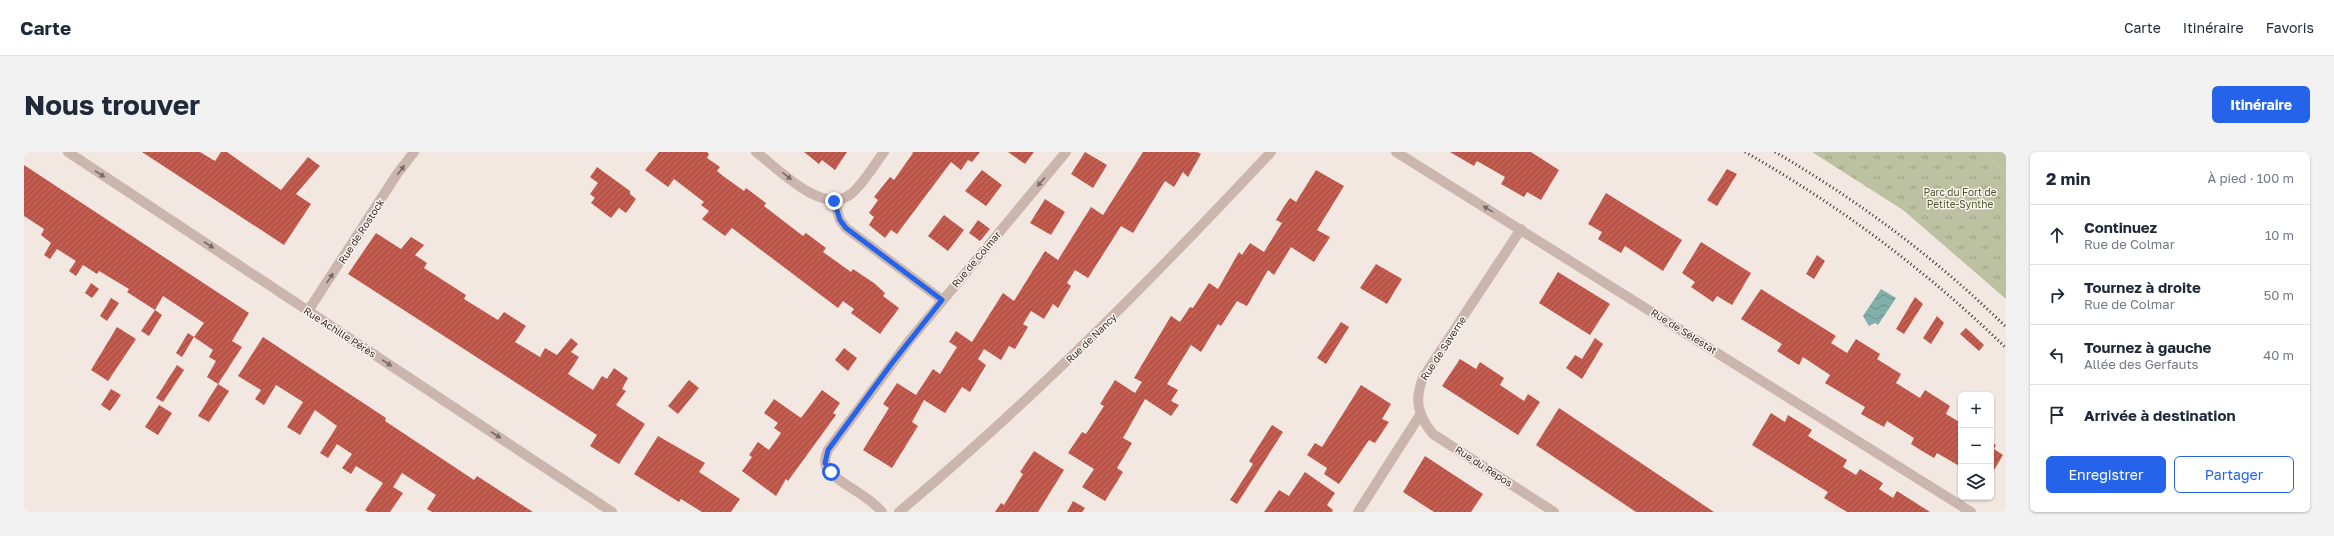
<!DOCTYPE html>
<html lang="fr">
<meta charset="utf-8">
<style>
:root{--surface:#fff;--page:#f2f2f3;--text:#1f2937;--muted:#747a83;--line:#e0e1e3;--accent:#2563eb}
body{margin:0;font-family:"Golos Text",sans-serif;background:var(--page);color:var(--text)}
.controls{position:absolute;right:12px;bottom:12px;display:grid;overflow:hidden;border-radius:6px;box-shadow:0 1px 3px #0004}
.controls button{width:36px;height:36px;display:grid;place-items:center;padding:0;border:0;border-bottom:1px solid var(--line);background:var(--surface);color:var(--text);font:20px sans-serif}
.stop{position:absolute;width:12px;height:12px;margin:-9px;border:3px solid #2563eb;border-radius:50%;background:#fff}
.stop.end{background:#2563eb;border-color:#fff;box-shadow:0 1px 4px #0008}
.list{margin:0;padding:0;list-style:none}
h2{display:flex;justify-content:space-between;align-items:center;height:52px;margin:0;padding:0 16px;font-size:17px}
h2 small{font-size:13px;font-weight:400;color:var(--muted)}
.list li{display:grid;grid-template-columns:26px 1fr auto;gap:12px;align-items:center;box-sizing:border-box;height:60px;padding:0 16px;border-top:1px solid var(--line)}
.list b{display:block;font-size:15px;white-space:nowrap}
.list p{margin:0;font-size:13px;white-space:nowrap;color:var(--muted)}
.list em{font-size:13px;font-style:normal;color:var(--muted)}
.actions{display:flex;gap:8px;padding:12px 16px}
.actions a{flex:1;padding:9px 0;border:1px solid var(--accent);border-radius:6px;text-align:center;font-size:14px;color:var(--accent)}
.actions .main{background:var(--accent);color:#fff}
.icon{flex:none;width:22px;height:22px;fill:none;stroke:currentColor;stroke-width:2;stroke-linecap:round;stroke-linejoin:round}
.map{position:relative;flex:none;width:1982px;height:360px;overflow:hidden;border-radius:6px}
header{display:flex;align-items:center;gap:24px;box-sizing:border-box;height:56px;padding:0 20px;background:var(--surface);border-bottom:1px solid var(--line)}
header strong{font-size:19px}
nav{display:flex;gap:22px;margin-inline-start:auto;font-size:14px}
.intro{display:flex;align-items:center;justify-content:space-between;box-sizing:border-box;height:96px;padding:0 24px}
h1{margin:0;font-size:28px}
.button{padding:10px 18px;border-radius:6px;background:var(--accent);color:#fff;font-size:14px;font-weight:700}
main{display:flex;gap:24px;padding:0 24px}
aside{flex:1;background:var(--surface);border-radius:6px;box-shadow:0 1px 3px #0004}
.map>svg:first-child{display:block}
</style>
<header>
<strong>Carte</strong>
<nav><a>Carte</a><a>Itinéraire</a><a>Favoris</a></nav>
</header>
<div class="intro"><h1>Nous trouver</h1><a class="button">Itinéraire</a></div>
<main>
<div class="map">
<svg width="1982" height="360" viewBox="0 0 1982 360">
<defs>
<pattern id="park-tufts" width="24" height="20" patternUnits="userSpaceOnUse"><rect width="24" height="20" fill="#bcc2a1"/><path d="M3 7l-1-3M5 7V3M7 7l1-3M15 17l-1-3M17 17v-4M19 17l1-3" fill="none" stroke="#9a9e83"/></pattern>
<pattern id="water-waves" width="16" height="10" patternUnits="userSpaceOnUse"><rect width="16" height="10" fill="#81afaa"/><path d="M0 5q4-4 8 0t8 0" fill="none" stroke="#6b8f8b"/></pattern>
<pattern id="building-hatch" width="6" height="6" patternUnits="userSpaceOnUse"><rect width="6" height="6" fill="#c15c51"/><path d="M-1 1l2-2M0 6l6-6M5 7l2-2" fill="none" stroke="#9e4c43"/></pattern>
</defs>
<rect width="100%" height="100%" fill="#f3e8e1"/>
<polygon fill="url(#park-tufts)" points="1788,0 1958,0 1982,20 1982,147 1879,58"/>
<polygon fill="#bcc2a1" points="1958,0 1982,0 1982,20"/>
<polygon fill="url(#water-waves)" points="1857,137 1872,146 1854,173 1851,171 1845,174 1839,164"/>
<g fill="url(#building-hatch)">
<polygon points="118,0 176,0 191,9 197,0 203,0 257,38 284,5 296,14 272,42 287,52 260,93"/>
<polygon points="635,0 683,0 685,2 683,6 696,15 693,19 699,24 720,39 722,36 742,51 740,54 779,84 782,81 802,96 799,100 827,120 829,117 850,131 861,141 859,144 875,156 856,182 827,161 830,157 819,149 814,156 708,76 701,84 678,67 685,59 677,53 680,50 650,27 644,35 621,18"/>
<polygon points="780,0 823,0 811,18 798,8 795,12"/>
<polygon points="888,0 956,0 948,10 944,8 937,18 927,10 873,82 867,78 861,86 845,73 850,65 845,61 854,48 850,45 866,25 870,28 889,1"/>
<polygon points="984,0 1010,0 1001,12"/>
<polygon points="1061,0 1083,13 1069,36 1047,22"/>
<polygon points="1119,0 1173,0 1177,2 1164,25 1159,20 1150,35 1141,29 1109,81 1097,74 1064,126 1051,118 1043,131 1047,134 1034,156 1029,152 1020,167 1007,159 999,172 1004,175 991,197 985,194 977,208 960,197 954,207 962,213 946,240 938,235 921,261 900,248 888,270 894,274 868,316 839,298 865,256 859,252 873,231 892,243 909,217 916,222 933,195 925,190 932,179 948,190 979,141 990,149 1021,99 1034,108 1067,55 1079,63"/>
<polygon points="1426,0 1507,0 1535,18 1517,48 1503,40 1500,45 1477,32 1481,25 1453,9 1450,14"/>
<polygon points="0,13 225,161 208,189 218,195 194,232 183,225 192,209 185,205 189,198 170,185 158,205 152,201 164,181 170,185 180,171 139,144 131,158 103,140 105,137 75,119 73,122 59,113 52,124 45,119 52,109 33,97 26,107 20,103 27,91 17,83 20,77 0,64"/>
<polygon points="573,15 606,39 606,42 612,47 602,61 595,56 587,66 567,51 571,46 566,42 574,31 566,25"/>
<polygon points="1703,17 1713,22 1693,54 1683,48"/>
<polygon points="958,18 978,33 962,54 941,39"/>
<polygon points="1292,18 1320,34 1293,78 1306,85 1290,110 1267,95 1250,123 1244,118 1223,154 1213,149 1197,174 1194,172 1177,200 1167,193 1143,232 1154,238 1147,249 1155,253 1147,264 1121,247 1099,286 1108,291 1093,316 1099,320 1081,349 1058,335 1070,317 1044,301 1058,280 1062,282 1080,254 1076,252 1091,228 1111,241 1118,230 1110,226 1147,164 1156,170 1166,155 1169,156 1185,131 1194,137 1215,100 1218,103 1226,91 1240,100 1258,71 1252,68 1259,56 1266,46 1272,50"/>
<polygon points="1582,41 1658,88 1639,119 1601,94 1597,101 1574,87 1578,80 1564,72"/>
<polygon points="1021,47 1041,60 1027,83 1006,71"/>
<polygon points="920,63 940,78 924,99 904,84"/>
<polygon points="954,68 966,77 956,89 945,81"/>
<polygon points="352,81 377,97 387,85 400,93 391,103 403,111 400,116 442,143 440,147 474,168 480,160 502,174 491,190 516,205 521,196 533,203 547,186 554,192 547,200 555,205 544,222 569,238 578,224 583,227 590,216 604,226 598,237 602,239 592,253 621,272 595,312 566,294 573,283 324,122"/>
<polygon points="1677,90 1727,121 1708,153 1693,144 1689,150 1667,135 1671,130 1658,121"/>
<polygon points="1793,103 1801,109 1790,127 1782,122"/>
<polygon points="1352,112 1378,127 1363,152 1336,136"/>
<polygon points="1534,120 1586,152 1566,183 1515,151"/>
<polygon points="67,131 75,137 68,146 61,141"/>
<polygon points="1737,137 1812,184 1807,191 1823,201 1832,187 1856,202 1853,207 1877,222 1872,231 1896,246 1901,238 1926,254 1922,262 1937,271 1937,315 1913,301 1910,306 1898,299 1887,292 1890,286 1863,269 1860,275 1837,262 1841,255 1801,231 1806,223 1779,205 1775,213 1753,199 1758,192 1717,167"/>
<polygon points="1891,145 1899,152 1880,182 1872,177"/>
<polygon points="87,146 95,151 83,169 76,164"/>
<polygon points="131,158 138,163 125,184 117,179"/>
<polygon points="1913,164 1920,171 1907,192 1899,186"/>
<polygon points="1317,170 1325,175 1302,212 1293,206"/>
<polygon points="93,175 112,187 84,229 67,218"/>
<polygon points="1942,176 1960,193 1955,199 1936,182"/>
<polygon points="239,185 362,266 361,269 450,328 453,324 509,360 408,360 403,357 412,343 378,321 369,335 379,341 366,360 344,360 341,358 359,331 332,314 327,322 318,316 328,302 313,292 304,306 296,301 313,274 291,258 276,283 263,275 279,250 252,233 240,253 231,247 237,238 214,224"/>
<polygon points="1571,186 1579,192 1558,227 1542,216 1551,203 1558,207"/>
<polygon points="820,196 833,206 824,219 811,208"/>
<polygon points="1436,207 1452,217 1456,210 1480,226 1476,233 1500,249 1504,242 1516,250 1494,283 1418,234"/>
<polygon points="153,213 160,218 139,250 132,246"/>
<polygon points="665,228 675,236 654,262 644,254"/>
<polygon points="194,232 205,239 185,270 174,264"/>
<polygon points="1337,233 1367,252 1358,267 1365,270 1351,291 1345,288 1315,332 1300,322 1303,316 1283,303 1291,291 1298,295"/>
<polygon points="87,237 97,243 86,259 77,253"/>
<polygon points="798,238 816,251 809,261 812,263 764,329 762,327 752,344 718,319 728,305 725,303 734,290 745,298 757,281 750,276 754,271 740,261 750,247 777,266"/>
<polygon points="135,253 148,261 134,283 121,275"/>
<polygon points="1535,256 1690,360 1612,360 1512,293"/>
<polygon points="1747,261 1761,270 1764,263 1777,271 1788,278 1784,284 1823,308 1819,315 1832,323 1836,317 1859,331 1855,337 1869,346 1873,339 1906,360 1823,360 1800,346 1804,340 1728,293"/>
<polygon points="1248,273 1259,280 1213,352 1206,348 1229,312 1225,309"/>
<polygon points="634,284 681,311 675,320 716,347 707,360 678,360 657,347 655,350 610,322"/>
<polygon points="1967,290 1972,293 1970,297 1979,303 1967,323"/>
<polygon points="1010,299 1040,318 1014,360 971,360 977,351 980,353 999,322 996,320"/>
<polygon points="1401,304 1459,342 1447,360 1410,360 1379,340"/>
<polygon points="1281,320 1311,341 1303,353 1309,358 1308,360 1240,360 1255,338 1265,344"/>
<polygon points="1049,349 1061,356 1058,360 1043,360"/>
</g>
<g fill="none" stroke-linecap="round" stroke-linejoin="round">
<g stroke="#cbb6ad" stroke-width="10">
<polyline points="44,0 588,360"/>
<path d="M 732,0 C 755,17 798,64 827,42 C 840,31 850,13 860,0"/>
<polyline points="1372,0 1947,360"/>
<polyline points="810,49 816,68 822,76 918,148"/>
<path d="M 1497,77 L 1400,224 C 1390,246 1393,263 1409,282 L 1530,360"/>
<polyline points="284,159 373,22 390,0"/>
<path d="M 858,360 C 842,341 820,335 805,319 C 799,313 801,305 804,298 L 885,189 L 1042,0"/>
<path d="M 875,360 C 1008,249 1129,126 1247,0"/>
<polyline points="1334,360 1396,263"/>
</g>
<g stroke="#3a2e2b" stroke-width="3" stroke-dasharray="1 3" stroke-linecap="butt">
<path d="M 1721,0 C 1816,54 1903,119 1982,196"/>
<path d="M 1751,0 C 1835,49 1913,107 1982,175"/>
</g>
</g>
<defs><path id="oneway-solid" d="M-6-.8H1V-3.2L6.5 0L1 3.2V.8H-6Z"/></defs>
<g fill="#7b6b66">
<use href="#oneway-solid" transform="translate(377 18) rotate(-53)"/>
<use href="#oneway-solid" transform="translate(76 22) rotate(33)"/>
<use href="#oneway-solid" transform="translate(763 24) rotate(38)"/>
<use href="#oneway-solid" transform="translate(1017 30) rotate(130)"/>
<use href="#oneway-solid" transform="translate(1464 57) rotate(-148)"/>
<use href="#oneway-solid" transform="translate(185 93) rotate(33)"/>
<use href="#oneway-solid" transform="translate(306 126) rotate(-57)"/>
<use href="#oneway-solid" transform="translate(363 211) rotate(33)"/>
<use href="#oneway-solid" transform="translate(472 283) rotate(33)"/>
</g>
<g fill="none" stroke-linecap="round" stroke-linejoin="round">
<polyline stroke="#2563eb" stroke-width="5" points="807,320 801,311 804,298 868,211 918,148 822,76 816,68 810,49"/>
</g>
<g text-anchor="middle" stroke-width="3" stroke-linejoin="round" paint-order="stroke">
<g font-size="10" fill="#4e5730" stroke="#faf3ee">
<text x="1936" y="44">Parc du Fort de<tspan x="1936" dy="12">Petite-Synthe</tspan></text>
</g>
<g font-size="10" fill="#3a2e2b" stroke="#faf3ee">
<text transform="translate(337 79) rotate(-57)" y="4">Rue de Rostock</text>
<text transform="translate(952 107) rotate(-50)" y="4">Rue de Colmar</text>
<text transform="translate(1660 179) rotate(32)" y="4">Rue de Sélestat</text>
<text transform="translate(316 180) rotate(33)" y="4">Rue Achille Pérès</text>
<text transform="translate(1067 186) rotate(-44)" y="4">Rue de Nancy</text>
<text transform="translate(1419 196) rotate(-57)" y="4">Rue de Saverne</text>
<text transform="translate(1460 314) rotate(33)" y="4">Rue du Repos</text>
</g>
</g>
</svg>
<div class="controls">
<button>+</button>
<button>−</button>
<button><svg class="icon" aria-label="layers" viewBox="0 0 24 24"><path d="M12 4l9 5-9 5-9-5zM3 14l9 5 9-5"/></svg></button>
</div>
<div class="stop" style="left:807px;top:320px"></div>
<div class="stop end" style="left:810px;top:49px"></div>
</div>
<aside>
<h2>2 min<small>À pied · 100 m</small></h2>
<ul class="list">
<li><svg class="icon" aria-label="ahead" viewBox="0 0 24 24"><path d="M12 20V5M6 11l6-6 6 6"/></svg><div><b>Continuez</b><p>Rue de Colmar</p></div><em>10 m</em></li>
<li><svg class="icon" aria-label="right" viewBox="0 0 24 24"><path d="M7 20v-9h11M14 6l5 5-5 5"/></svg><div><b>Tournez à droite</b><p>Rue de Colmar</p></div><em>50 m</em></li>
<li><svg class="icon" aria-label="left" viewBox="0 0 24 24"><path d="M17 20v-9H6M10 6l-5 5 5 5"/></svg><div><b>Tournez à gauche</b><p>Allée des Gerfauts</p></div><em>40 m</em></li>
<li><svg class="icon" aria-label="arrive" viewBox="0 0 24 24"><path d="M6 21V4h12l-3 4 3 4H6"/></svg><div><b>Arrivée à destination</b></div></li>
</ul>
<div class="actions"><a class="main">Enregistrer</a><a>Partager</a></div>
</aside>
</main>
